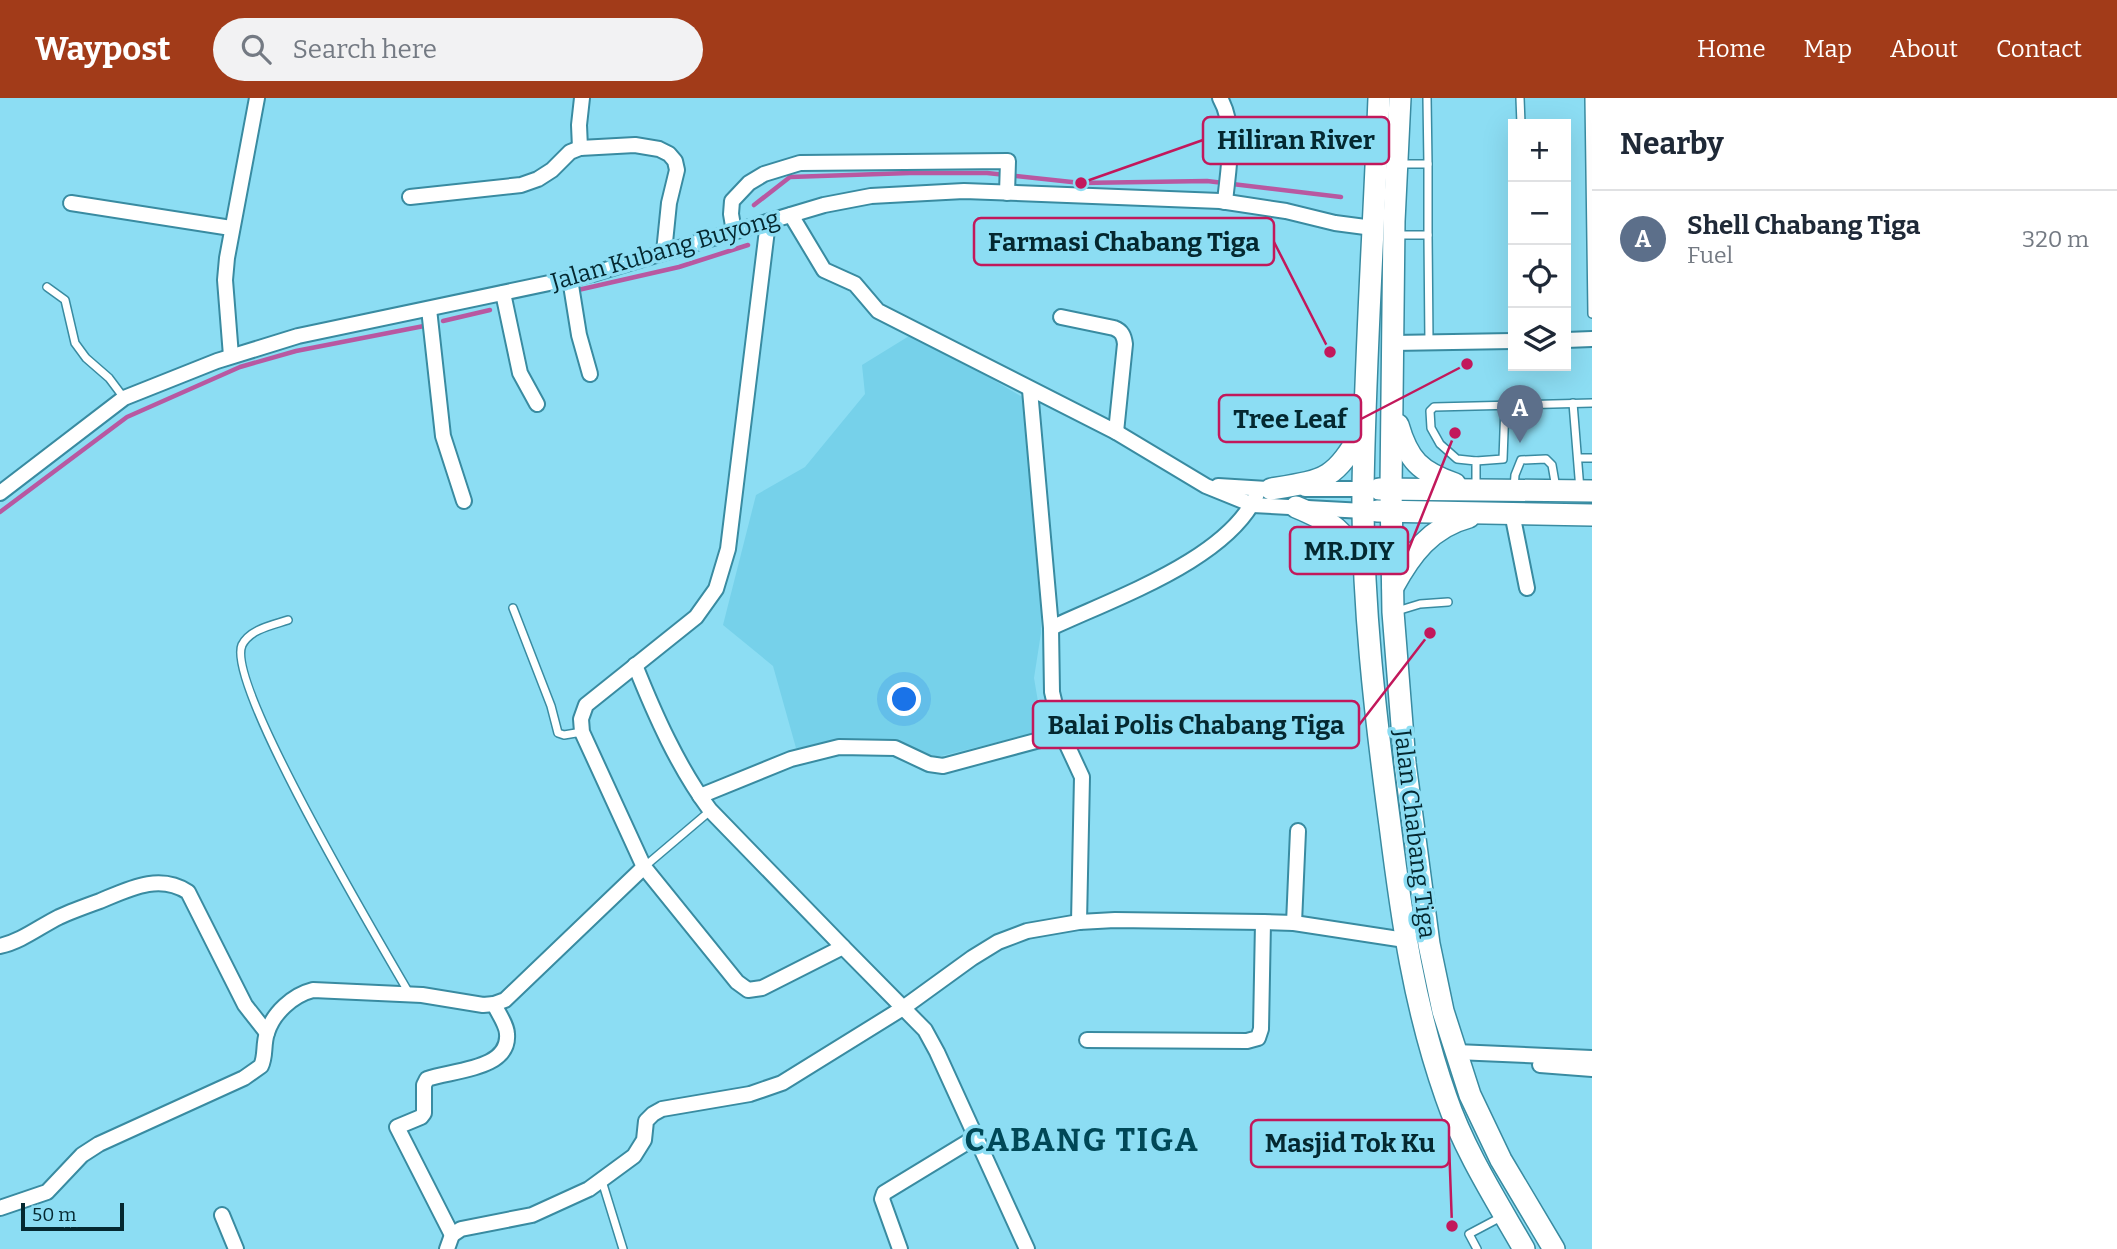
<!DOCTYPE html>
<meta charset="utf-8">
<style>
:root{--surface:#fff;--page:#f2f2f3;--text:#1f2937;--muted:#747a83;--line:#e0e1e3;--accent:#a23b19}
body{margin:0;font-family:Bitter,serif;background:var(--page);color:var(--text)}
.controls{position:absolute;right:21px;top:21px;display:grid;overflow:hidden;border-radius:0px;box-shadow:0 7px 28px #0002}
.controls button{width:63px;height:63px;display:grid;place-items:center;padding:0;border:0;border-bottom:2px solid var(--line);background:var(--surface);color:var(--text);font:35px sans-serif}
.scale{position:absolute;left:21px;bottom:18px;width:103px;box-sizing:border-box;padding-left:7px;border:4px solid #042830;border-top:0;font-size:19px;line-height:24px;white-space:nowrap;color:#042830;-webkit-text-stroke:5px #8cddf3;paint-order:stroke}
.you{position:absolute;left:905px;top:602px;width:24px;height:24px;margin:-18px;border:5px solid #fff;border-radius:50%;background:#1a73e8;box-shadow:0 0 0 10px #1a73e833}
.badge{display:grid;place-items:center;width:46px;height:46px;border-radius:50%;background:var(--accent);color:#fff;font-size:23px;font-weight:700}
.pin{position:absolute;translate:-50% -58px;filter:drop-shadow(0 2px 4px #0008)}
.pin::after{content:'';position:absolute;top:37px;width:24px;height:21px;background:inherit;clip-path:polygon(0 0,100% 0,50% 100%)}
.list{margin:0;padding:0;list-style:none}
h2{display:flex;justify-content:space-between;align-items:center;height:91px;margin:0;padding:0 28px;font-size:30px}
h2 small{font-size:23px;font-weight:400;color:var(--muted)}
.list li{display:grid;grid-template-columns:46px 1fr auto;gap:21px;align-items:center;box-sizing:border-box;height:98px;padding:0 28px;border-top:2px solid var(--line)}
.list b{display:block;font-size:26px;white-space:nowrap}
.list p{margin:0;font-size:23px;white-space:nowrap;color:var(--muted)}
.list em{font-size:23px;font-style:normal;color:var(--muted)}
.icon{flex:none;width:38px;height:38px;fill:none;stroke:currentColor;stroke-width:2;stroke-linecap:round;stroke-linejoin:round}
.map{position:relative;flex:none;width:1592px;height:1151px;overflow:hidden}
header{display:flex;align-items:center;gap:42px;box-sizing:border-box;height:98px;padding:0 35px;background:var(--accent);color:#fff}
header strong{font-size:33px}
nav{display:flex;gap:38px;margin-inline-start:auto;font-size:24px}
.search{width:490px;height:63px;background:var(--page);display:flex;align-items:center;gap:18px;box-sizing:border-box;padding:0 24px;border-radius:38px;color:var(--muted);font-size:26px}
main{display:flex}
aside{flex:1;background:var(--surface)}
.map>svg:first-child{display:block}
</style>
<header>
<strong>Waypost</strong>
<div class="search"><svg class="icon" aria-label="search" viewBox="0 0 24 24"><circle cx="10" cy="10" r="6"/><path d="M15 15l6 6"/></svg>Search here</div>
<nav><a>Home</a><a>Map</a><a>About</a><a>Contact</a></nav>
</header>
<main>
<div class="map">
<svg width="1592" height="1151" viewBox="0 0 1592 1151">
<rect width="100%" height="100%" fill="#8cddf3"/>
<polygon fill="#76d1ea" points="914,235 1024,300 1041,460 1041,535 1034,580 1043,633 937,659 898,643 796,650 773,568 723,527 756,397 805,369 865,296 862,267"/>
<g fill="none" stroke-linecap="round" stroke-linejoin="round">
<g stroke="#b858a1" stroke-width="4.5">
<polyline points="754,107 790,79 910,75 987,75 1081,85 1207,83 1341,99"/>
<polyline points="578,192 679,169 748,147"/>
<polyline points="443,223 490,212"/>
<polyline points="0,414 127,319 240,269 296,253 424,228"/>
</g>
<defs>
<g id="lane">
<polyline points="1520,0 1521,26"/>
<polyline points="1589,0 1592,216"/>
<polyline points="1400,66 1428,66 1427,0"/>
<polyline points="1428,66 1428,137"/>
<polyline points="1398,137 1428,137 1429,244"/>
<polyline points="47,189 65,202 75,245 86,260 109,280 124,300"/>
<polyline points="1573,305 1580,392"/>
<polyline points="1578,360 1592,360"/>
<polyline points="1476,363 1503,361 1505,307"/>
<polyline points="1476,389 1476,363 1457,361 1440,346 1431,330 1430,313 1434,309 1592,305"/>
<polyline points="1514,390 1515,377 1521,362 1546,361 1552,367 1556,390"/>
<polyline points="513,510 551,608 558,635 564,637 582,634"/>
<polyline points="1397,513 1420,506 1448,504"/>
<path d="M 288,522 C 273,527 250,531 242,547 C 225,586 382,848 409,895"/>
<polyline points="644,769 710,713"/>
<polyline points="602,1083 623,1151"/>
<polyline points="1477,1151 1469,1136 1503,1118"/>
</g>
<g id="street">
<path d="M 1220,0 C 1237,30 1228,71 1225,104"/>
<polyline points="580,50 579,27 582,0"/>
<polyline points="410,99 521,87 538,81 552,72 570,54 580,50 635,47 659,51 669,56 675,63 677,72 669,105 664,154"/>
<polyline points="71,105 231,130"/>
<polyline points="791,117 824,172 855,186 878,213 1116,334 1206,388 1253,407 1364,413"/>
<polyline points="768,124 728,451 716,491 696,519 586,607 581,621 582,634 644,769 737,884 748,892 762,890 843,849 925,932 937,954 1027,1151"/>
<polyline points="734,134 731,116 732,103 749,85 764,76 800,65 1008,63 1007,95"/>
<polyline points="570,181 579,237 590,276"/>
<polyline points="503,195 520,275 537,306"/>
<polyline points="429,211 443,338 464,403"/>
<path d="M 1061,219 L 1114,230 C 1122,233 1124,238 1125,246 L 1116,334"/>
<polyline points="1566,242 1592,241"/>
<polyline points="1393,245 1513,243"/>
<polyline points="231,258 225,182 227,160 257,0"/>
<polyline points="1030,292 1051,530 1052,594 1062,636 1082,679 1079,824"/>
<polyline points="1218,388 1267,391"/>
<polyline points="1305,391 1363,391"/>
<polyline points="0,395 124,300 217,263 298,238 592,176 824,107 871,98 964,93 1220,103 1286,113 1335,125 1373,130"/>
<polyline points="1512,415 1527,490"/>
<path d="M 1051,530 C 1114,500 1234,460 1259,391"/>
<path d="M 635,567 C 655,617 678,669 710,712 L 843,849"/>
<polyline points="700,698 791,661 839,649 895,650 929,666 943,668 1062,636"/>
<polyline points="1294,825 1298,733"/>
<path d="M 0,848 C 22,843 39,829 59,819 C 72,813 86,808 100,803 C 129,791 159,775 188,794 L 245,907 L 267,935"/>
<polyline points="1087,942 1247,943 1258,940 1261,931 1263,824"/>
<polyline points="1456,954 1592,960"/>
<polyline points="1540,967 1592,971"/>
<path d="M 0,1110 L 47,1094 L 82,1057 L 99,1046 L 244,980 L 261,968 C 266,958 263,946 267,935 C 273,915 293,897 313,892 L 422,897 L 483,907 L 494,906 L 505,902 L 644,769"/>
<polyline points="222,1117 236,1151"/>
<path d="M 452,1137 L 397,1029 L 421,1019 L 424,1015 L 424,987 L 427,981 C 452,972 510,972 507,936 C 507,927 498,915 494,906"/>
<polyline points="447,1151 452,1137 461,1131 532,1117 589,1091 634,1058 644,1042 646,1023 653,1016 662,1011 750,996 782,985 903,910 972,860 998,844 1027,833 1079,824 1115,822 1263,824 1294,825 1405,842"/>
<polyline points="900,1151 882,1101 884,1095 976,1039"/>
</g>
<g id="secondary">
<path d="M 1379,0 C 1374,130 1365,260 1363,391 C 1362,503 1375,616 1390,727 C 1402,822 1414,908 1446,999 C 1464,1052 1496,1102 1524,1151"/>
<polyline points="1400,0 1394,123 1391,391 1393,514 1405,665 1429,846 1443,913 1470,997 1501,1062 1554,1151"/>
<path d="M 1398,327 C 1408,362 1420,374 1455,386"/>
<path d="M 1271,391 C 1327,382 1334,382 1363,332"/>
<polyline points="1379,391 1592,393"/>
<path d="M 1296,409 C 1332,424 1345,432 1363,468"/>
<polyline points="1377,413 1592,417"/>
<path d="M 1393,489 C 1411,456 1431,429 1469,419"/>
</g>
</defs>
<use href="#lane" stroke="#398ba1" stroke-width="10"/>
<use href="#street" stroke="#398ba1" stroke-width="18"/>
<use href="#secondary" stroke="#398ba1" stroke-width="24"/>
<use href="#lane" stroke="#fff" stroke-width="7"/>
<use href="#street" stroke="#fff" stroke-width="14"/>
<use href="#secondary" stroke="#fff" stroke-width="21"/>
</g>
<g text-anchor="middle" stroke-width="7" stroke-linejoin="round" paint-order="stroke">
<g font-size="24" fill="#042830" stroke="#8cddf3">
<text transform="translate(665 152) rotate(-16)" y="8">Jalan Kubang Buyong</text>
<text transform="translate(1415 736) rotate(83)" y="8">Jalan Chabang Tiga</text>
</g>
<g font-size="32" font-weight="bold" letter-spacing="2" fill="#004857" stroke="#8cddf3">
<text x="1082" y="1053">CABANG TIGA</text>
</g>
</g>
<path fill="none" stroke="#c2185b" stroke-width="2.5" d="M1081 85L1203 42M1330 254L1274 144M1467 266L1361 321M1455 335L1408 453M1430 535L1359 627M1452 1128L1449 1045"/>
<g fill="#c2185b" stroke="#8cddf3" stroke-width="2.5">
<circle cx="1081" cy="85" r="7"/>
<circle cx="1330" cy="254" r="7"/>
<circle cx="1467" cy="266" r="7"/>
<circle cx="1455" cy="335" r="7"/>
<circle cx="1430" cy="535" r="7"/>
<circle cx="1452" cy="1128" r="7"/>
</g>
<g fill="#8cddf3" stroke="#c2185b" stroke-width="2.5">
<rect x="1203" y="19" width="186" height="47" rx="7"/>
<rect x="974" y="120" width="300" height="47" rx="7"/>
<rect x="1219" y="297" width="142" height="47" rx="7"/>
<rect x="1290" y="429" width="118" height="47" rx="7"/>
<rect x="1033" y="603" width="326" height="47" rx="7"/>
<rect x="1251" y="1022" width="198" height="47" rx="7"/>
</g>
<g font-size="26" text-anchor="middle" font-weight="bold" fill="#042830">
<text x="1296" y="51">Hiliran River</text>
<text x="1124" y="153">Farmasi Chabang Tiga</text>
<text x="1290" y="330">Tree Leaf</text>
<text x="1349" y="462">MR.DIY</text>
<text x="1196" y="636">Balai Polis Chabang Tiga</text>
<text x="1350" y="1054">Masjid Tok Ku</text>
</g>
</svg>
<div class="controls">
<button>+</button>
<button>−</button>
<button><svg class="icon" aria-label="locate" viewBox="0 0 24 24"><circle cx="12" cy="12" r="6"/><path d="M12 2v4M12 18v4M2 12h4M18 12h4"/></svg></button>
<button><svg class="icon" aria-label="layers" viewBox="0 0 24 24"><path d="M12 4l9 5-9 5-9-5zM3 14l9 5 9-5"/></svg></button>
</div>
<div class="scale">50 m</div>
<div class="you"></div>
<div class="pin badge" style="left:1520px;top:345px;background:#5c6f8a">A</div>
</div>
<aside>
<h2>Nearby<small></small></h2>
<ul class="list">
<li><span class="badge" style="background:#5c6f8a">A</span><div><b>Shell Chabang Tiga</b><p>Fuel</p></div><em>320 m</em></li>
</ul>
</aside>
</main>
